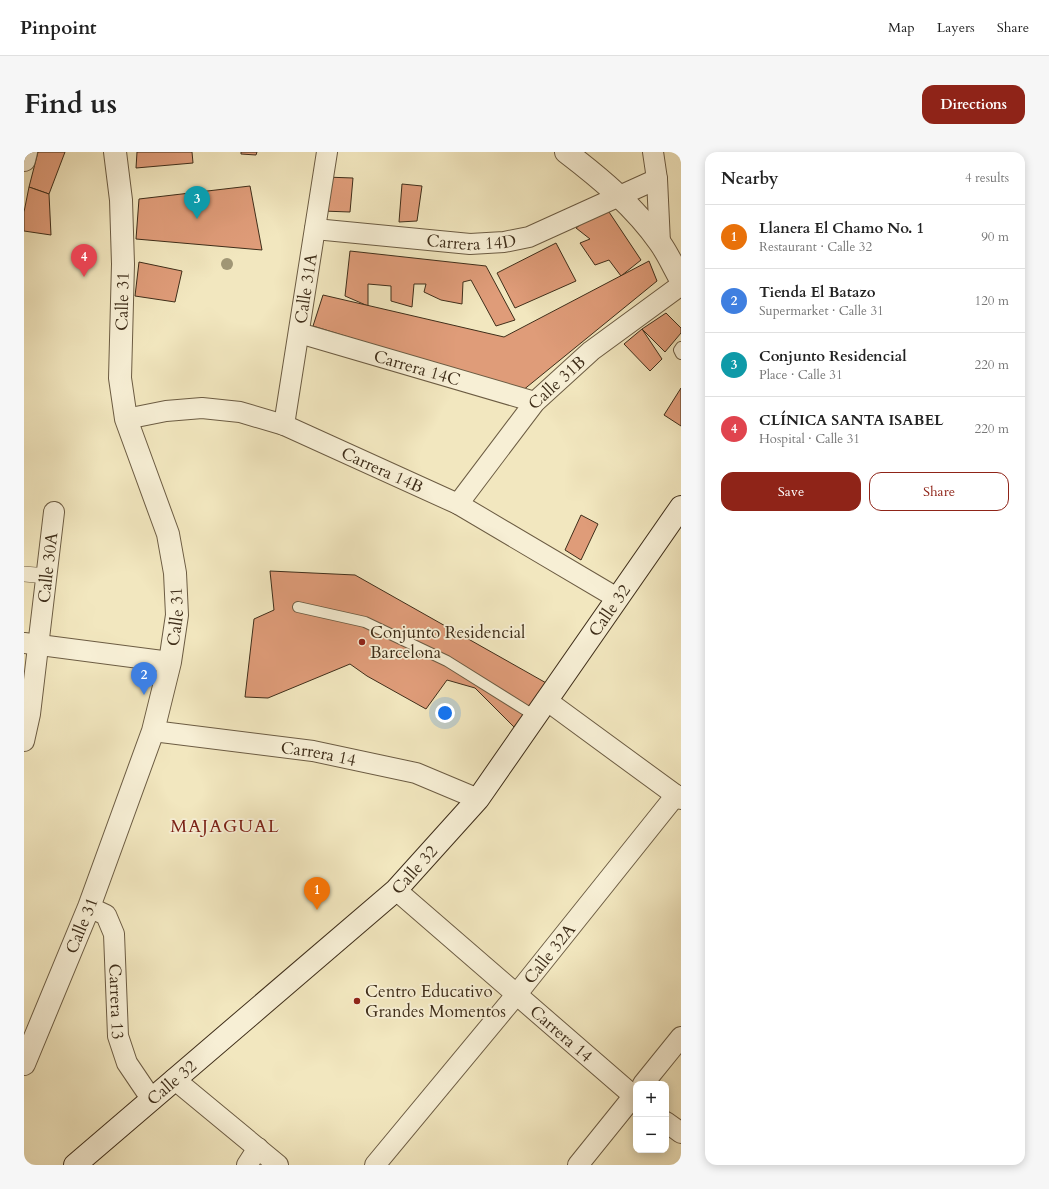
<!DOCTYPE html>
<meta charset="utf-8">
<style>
:root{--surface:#fff;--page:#f6f6f6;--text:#222;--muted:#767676;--line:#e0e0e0;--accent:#8f2418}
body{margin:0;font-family:Cardo,serif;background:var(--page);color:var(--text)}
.controls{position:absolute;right:12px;bottom:12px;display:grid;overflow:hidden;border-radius:8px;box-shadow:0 2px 10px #0003}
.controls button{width:36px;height:36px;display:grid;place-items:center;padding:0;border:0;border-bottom:1px solid var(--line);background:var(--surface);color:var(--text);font:20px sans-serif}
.you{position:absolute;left:421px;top:561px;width:14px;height:14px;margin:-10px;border:3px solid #fff;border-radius:50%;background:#1a73e8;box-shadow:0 0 0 6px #1a73e833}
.badge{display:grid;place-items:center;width:26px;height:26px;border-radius:50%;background:var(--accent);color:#fff;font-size:13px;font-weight:700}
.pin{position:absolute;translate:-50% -33px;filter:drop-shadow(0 1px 2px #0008)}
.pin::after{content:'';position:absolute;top:21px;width:14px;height:12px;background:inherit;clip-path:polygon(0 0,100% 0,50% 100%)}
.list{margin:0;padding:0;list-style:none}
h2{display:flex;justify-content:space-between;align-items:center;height:52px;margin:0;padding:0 16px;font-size:17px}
h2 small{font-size:13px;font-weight:400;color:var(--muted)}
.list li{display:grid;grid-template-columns:26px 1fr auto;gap:12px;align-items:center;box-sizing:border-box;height:64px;padding:0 16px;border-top:1px solid var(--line)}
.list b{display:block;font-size:15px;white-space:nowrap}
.list p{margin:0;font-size:13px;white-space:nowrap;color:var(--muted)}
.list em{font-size:13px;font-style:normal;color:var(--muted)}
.actions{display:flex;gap:8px;padding:12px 16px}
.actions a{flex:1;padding:9px 0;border:1px solid var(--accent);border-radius:12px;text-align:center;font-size:14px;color:var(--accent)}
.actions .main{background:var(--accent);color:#fff}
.map{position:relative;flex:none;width:657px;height:1013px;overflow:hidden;border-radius:12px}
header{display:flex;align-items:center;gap:24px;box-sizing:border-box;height:56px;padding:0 20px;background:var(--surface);border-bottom:1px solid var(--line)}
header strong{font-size:19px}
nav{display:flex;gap:22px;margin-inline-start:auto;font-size:14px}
.intro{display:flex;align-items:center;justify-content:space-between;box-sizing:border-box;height:96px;padding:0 24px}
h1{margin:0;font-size:28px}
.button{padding:10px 18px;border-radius:12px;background:var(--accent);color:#fff;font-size:14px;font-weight:700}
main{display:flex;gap:24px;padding:0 24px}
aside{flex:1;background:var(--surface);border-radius:12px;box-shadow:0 2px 10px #0003}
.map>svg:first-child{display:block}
</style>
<header>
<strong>Pinpoint</strong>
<nav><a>Map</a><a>Layers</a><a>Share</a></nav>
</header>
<div class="intro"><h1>Find us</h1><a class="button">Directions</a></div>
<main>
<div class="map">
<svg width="657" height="1013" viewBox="0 0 657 1013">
<rect width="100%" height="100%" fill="#f2e7bf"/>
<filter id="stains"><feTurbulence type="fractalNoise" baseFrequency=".005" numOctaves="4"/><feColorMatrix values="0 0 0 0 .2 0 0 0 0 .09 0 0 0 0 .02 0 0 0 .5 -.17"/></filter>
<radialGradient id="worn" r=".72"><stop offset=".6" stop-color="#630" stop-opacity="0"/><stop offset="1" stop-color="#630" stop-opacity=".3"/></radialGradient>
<g fill="#df9c79" stroke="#3f2e1a">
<polygon points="14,0 41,0 25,42 5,35"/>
<polygon points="113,0 168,0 169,11 112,16"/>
<polygon points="217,0 233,0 232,3 217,2"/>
<polygon points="301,25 329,26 326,60 298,59"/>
<polygon points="378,32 398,34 393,69 375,70"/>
<polygon points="226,34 238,98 112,87 115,47"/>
<polygon points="5,35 25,42 27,83 0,79 0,60"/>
<polygon points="581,54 617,108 597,124 585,108 571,113 556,91 566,87 552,76"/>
<polygon points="532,91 552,129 491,156 473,121"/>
<polygon points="326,99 462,114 491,168 472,174 447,128 439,130 438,152 417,148 400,140 402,132 390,132 388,155 367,149 367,134 344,132 344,154 321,144"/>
<polygon points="625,109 633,129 498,239 289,174 299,143 480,185"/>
<polygon points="115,110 158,119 151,150 111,144"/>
<polygon points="642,161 657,176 657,181 641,200 618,177"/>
<polygon points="618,177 638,207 626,219 600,192"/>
<polygon points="657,236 657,274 640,263"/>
<polygon points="557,363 574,372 557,408 541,398"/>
<polygon points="246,419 331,423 524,532 490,575 451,536 423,528 402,557 343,524 326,512 244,546 221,545 230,467 250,458"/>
</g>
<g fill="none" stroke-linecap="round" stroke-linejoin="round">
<defs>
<g id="service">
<polyline points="657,195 655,198 657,202"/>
<polyline points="274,455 341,470 423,509 511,564"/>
</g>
<polyline id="pedestrian" points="0,422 23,424"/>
<g id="minor">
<polyline points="629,0 633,27 636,91"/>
<path id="s1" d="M 291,77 L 446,92 L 480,90 L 505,85 L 633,27"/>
<path id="s2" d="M 275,181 L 511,250"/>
<path id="s3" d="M 102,267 L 142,259 L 178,256 L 216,260 L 260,273 L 434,352 L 593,446"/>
<path id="s4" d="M 260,273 L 303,0"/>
<path id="s5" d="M 434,352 L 511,250 L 567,199 L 657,133"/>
<polyline points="0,491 146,510"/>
<polyline points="522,548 657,647"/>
<path id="s6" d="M 129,579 L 289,599 L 392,621 L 454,647"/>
<path id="s7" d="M 0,589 L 6,562 L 30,360"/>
<path id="s8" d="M 372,738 L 612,946"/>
<path id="s9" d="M 65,755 L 82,763 L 90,782 L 94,884 L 103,911 L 128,948"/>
<polyline points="150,927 254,1013"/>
<polyline points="619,932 657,885"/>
<polyline points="642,970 657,981"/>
<polyline points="223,1013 234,996"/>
<path id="s10" d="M 351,1013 L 492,843 L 652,643"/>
<polyline points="554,1013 612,941"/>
</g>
<g id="tertiary">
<path d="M 542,0 C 576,26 611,55 636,91 C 644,102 650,116 657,128"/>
<polyline points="0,8 2,0"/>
<path id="s11" d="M 0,912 L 65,755 L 129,579 L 146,510 L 153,463 L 151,421 L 144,382 L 102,267 L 96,226 L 99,112 L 97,48 L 91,0"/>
</g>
<g id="secondary">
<path id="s12" d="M 51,1013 L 372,738 L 454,647 L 657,355"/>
</g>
</defs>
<use href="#service" stroke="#6c5c43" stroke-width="12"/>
<use href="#pedestrian" stroke="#6c5c43" stroke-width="16"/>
<use href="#minor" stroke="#6c5c43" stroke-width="22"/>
<use href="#tertiary" stroke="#6c5c43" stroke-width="24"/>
<use href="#secondary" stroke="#3f2e1a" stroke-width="24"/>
<use href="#service" stroke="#f7efd5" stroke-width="10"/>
<use href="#pedestrian" stroke="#f7efd5" stroke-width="15"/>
<use href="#minor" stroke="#f7efd5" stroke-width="20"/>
<use href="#tertiary" stroke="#f7efd5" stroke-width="22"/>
<use href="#secondary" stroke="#f7efd5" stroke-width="22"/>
</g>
<circle fill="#a09675" cx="203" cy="112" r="6"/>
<g fill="#8f2418" stroke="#f7efd5" stroke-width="1.5">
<circle cx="338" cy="490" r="4"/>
<circle cx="333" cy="849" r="4"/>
</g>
<g text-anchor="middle" stroke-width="3.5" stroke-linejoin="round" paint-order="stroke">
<g font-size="17" fill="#3f2e1a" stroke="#f7efd5">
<text dy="6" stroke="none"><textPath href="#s1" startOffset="157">Carrera 14D</textPath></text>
<text dy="6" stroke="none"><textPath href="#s4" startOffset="138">Calle 31A</textPath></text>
<text dy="6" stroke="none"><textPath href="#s11" startOffset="798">Calle 31</textPath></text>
<text dy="6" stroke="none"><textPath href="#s2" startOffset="123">Carrera 14C</textPath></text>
<text dy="6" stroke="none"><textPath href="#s5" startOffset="157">Calle 31B</textPath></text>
<text dy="6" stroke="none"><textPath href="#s3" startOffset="269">Carrera 14B</textPath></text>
<text dy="6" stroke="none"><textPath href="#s7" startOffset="175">Calle 30A</textPath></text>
<text dy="6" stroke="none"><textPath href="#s12" startOffset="775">Calle 32</textPath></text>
<text dy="6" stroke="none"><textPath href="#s11" startOffset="474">Calle 31</textPath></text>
<text dy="6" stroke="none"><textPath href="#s6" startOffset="167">Carrera 14</textPath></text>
<text dy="6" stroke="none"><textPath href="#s12" startOffset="450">Calle 32</textPath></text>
<text dy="6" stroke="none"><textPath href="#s11" startOffset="150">Calle 31</textPath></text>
<text dy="6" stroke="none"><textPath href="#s10" startOffset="274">Calle 32A</textPath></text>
<text dy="6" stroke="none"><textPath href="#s9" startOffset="107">Carrera 13</textPath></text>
<text dy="6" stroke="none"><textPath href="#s8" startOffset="219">Carrera 14</textPath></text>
<text dy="6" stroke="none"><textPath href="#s12" startOffset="127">Calle 32</textPath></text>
</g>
<g font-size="17" fill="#3f2e1a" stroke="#f7efd5" text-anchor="start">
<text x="346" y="486">Conjunto Residencial<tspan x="346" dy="20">Barcelona</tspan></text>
<text x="341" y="845">Centro Educativo<tspan x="341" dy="20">Grandes Momentos</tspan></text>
</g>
<g font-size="18" letter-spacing="1" fill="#7a1f14" stroke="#f7efd5">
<text x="201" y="680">MAJAGUAL</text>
</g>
</g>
<rect width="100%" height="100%" filter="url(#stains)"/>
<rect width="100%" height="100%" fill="url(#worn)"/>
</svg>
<div class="controls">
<button>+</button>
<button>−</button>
</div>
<div class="you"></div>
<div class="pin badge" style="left:293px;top:758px;background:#e8710a">1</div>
<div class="pin badge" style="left:120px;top:543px;background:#3f7fe0">2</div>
<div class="pin badge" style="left:173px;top:67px;background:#0f9aa8">3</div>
<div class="pin badge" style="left:60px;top:125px;background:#e0444e">4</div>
</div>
<aside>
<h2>Nearby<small>4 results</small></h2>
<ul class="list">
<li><span class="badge" style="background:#e8710a">1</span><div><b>Llanera El Chamo No. 1</b><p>Restaurant · Calle 32</p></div><em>90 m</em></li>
<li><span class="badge" style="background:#3f7fe0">2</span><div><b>Tienda El Batazo</b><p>Supermarket · Calle 31</p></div><em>120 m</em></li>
<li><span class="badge" style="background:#0f9aa8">3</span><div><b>Conjunto Residencial</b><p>Place · Calle 31</p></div><em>220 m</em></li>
<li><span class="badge" style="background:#e0444e">4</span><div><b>CLÍNICA SANTA ISABEL</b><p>Hospital · Calle 31</p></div><em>220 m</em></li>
</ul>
<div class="actions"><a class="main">Save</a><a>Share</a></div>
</aside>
</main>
